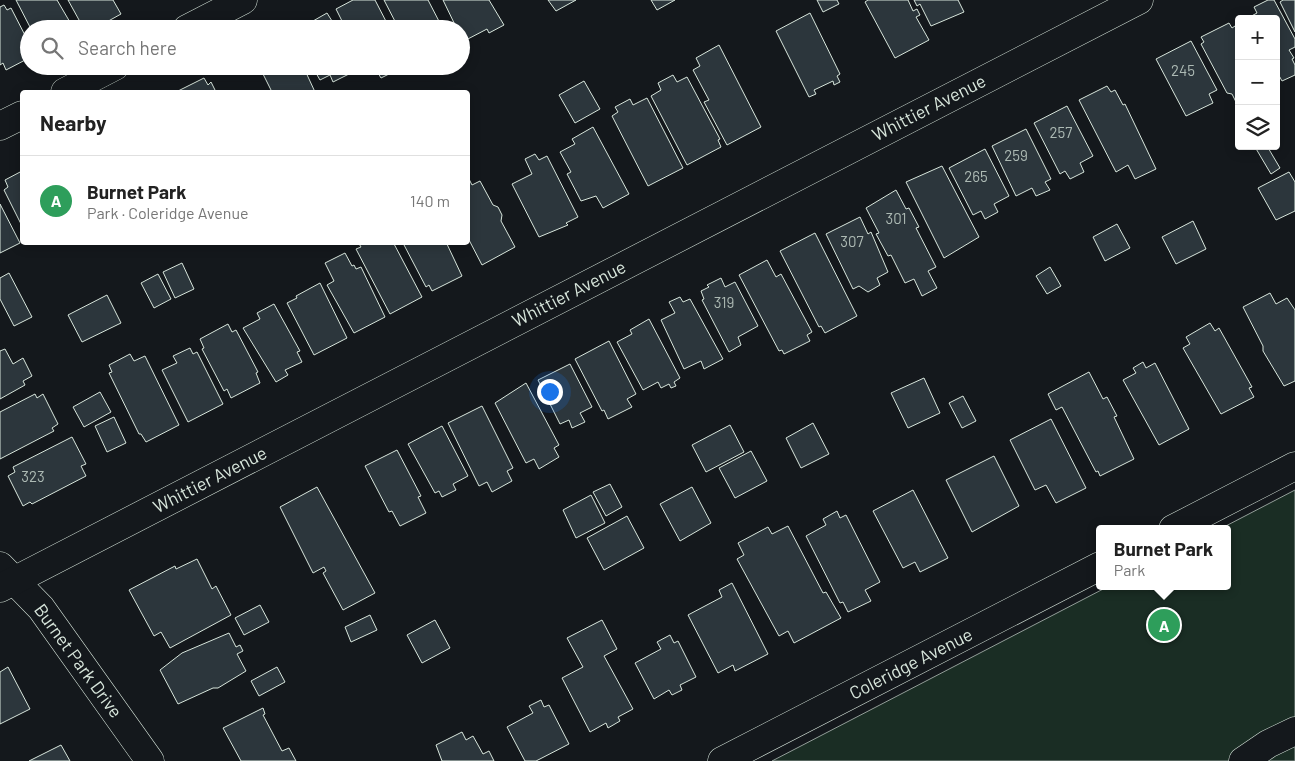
<!DOCTYPE html>
<meta charset="utf-8">
<style>
:root{--surface:#fff;--page:#f2f2f2;--text:#222;--muted:#767676;--line:#e0e0e0;--accent:#ea580c}
body{margin:0;font-family:Barlow,sans-serif;background:var(--page);color:var(--text)}
.controls{position:absolute;right:15px;top:15px;display:grid;overflow:hidden;border-radius:5px;box-shadow:0 2px 12px #0003}
.controls button{width:45px;height:45px;display:grid;place-items:center;padding:0;border:0;border-bottom:1px solid var(--line);background:var(--surface);color:var(--text);font:25px sans-serif}
.you{position:absolute;left:549px;top:391px;width:18px;height:18px;margin:-12px;border:4px solid #fff;border-radius:50%;background:#1a73e8;box-shadow:0 0 0 8px #1a73e833}
.badge{display:grid;place-items:center;width:32px;height:32px;border-radius:50%;background:var(--accent);color:#fff;font-size:16px;font-weight:700}
.pin{position:absolute;translate:-50% -50%;border:2px solid #fff;box-shadow:0 1px 5px #0006}
.popup{position:absolute;left:1096px;top:525px;width:135px;height:65px;box-sizing:border-box;display:grid;place-content:center;border-radius:5px;background:var(--surface);filter:drop-shadow(0 1px 4px #0005);font-size:16px;white-space:nowrap;color:var(--muted)}
.popup b{font-size:19px;color:var(--text)}
.popup::after{content:'';position:absolute;left:50%;top:100%;margin-left:-10px;border:10px solid transparent;border-top-color:var(--surface)}
.list{margin:0;padding:0;list-style:none}
h2{display:flex;justify-content:space-between;align-items:center;height:65px;margin:0;padding:0 20px;font-size:21px}
h2 small{font-size:16px;font-weight:400;color:var(--muted)}
.list li{display:grid;grid-template-columns:32px 1fr auto;gap:15px;align-items:center;box-sizing:border-box;height:90px;padding:0 20px;border-top:1px solid var(--line)}
.list b{display:block;font-size:19px;white-space:nowrap}
.list p{margin:0;font-size:16px;white-space:nowrap;color:var(--muted)}
.list em{font-size:16px;font-style:normal;color:var(--muted)}
.icon{flex:none;width:28px;height:28px;fill:none;stroke:currentColor;stroke-width:2;stroke-linecap:round;stroke-linejoin:round}
.map{position:relative;flex:none;width:1295px;height:761px;overflow:hidden}
.search{position:absolute;background:var(--surface);box-shadow:0 2px 12px #0003;left:20px;top:20px;width:450px;height:55px;display:flex;align-items:center;gap:12px;box-sizing:border-box;padding:0 18px;border-radius:28px;color:var(--muted);font-size:19px}
.panel{position:absolute;background:var(--surface);box-shadow:0 2px 12px #0003;left:20px;top:90px;width:450px;height:155px;border-radius:5px}
.map>svg:first-child{display:block}
</style>
<div class="map">
<svg width="1295" height="761" viewBox="0 0 1295 761">
<rect width="100%" height="100%" fill="#14181c"/>
<polygon fill="#1a2d24" stroke="#939e99" points="1295,490 1295,761 772,761 1109,586 1228,586 1228,529 1220,529"/>
<g fill="#2c363c" stroke="#d8e6dc">
<polygon points="16,0 57,0 74,29 31,29"/>
<polygon points="68,0 113,0 121,14 94,29 84,29"/>
<polygon points="353,0 375,0 390,29 346,29 336,9"/>
<polygon points="384,0 428,0 442,27 439,29 399,29"/>
<polygon points="443,0 489,0 504,25 489,33 487,29 464,41 461,29 457,29"/>
<polygon points="548,0 576,0 556,11"/>
<polygon points="651,0 675,0 657,10"/>
<polygon points="817,0 837,0 839,4 823,12"/>
<polygon points="868,0 908,0 913,11 917,9 920,15 916,17 929,40 895,58 865,2"/>
<polygon points="914,0 958,0 964,12 931,26 920,4 917,6"/>
<polygon points="1268,0 1274,0 1295,39 1295,47 1289,50 1294,58 1292,59 1295,65 1295,75 1282,81 1276,70 1276,19 1246,19 1257,13 1254,7"/>
<polygon points="1283,0 1295,0 1295,32 1280,2"/>
<polygon points="4,5 7,10 11,8 29,43 29,58 6,70 3,63 0,65 0,7"/>
<polygon points="327,13 337,29 299,29"/>
<polygon points="810,13 840,74 837,76 840,82 834,85 833,81 814,90 816,94 809,97 776,31"/>
<polygon points="1229,23 1232,28 1235,26 1239,33 1239,100 1236,102 1232,94 1227,93 1201,44 1204,42 1201,37"/>
<polygon points="1191,41 1217,90 1209,94 1213,103 1186,116 1156,59"/>
<polygon points="719,45 761,127 727,145 704,102 709,100 693,70 700,66 696,58"/>
<polygon points="259,66 303,66 315,92 272,92"/>
<polygon points="312,66 357,66 359,69 333,82 330,75 320,80"/>
<polygon points="374,66 405,66 381,78"/>
<polygon points="673,75 677,82 687,77 720,139 718,140 721,147 687,165 651,96 661,90 658,83"/>
<polygon points="204,78 208,85 211,82 216,92 179,92 178,91"/>
<polygon points="584,81 600,109 575,123 559,95"/>
<polygon points="1107,86 1111,92 1115,90 1123,105 1125,104 1156,169 1135,179 1128,165 1116,172 1079,100"/>
<polygon points="647,98 683,168 648,186 612,116 618,112 615,107 630,99 633,105"/>
<polygon points="1067,106 1093,156 1080,163 1084,172 1070,179 1065,171 1060,174 1034,123"/>
<polygon points="593,127 629,194 603,208 596,196 581,201 567,174 571,172 560,152 575,144 572,139"/>
<polygon points="1026,129 1051,179 1045,182 1050,190 1036,196 1032,188 1016,196 992,146"/>
<polygon points="1257,146 1267,146 1280,168 1271,174 1255,147"/>
<polygon points="985,149 1009,196 994,204 998,212 985,219 981,211 973,215 949,168"/>
<polygon points="535,154 539,160 547,156 578,217 566,223 568,225 539,237 512,184 532,174 525,159"/>
<polygon points="942,166 979,237 944,258 906,182"/>
<polygon points="22,171 22,226 4,190 8,187 5,180"/>
<polygon points="1289,172 1295,182 1295,211 1276,220 1258,188"/>
<polygon points="468,177 472,185 480,181 493,205 498,207 502,215 501,221 515,247 482,265 468,238"/>
<polygon points="896,190 906,209 909,208 919,227 916,228 936,267 928,271 937,288 922,296 914,279 905,283 891,255 888,256 876,234 879,233 866,208"/>
<polygon points="0,204 20,243 0,253"/>
<polygon points="860,217 868,234 871,232 888,272 877,278 880,285 868,292 859,286 853,289 826,234"/>
<polygon points="1193,221 1206,249 1176,264 1162,237"/>
<polygon points="1117,224 1130,248 1105,261 1093,237"/>
<polygon points="815,233 857,316 825,333 821,326 819,327 780,251"/>
<polygon points="358,242 393,242 422,297 390,314 356,249 361,247"/>
<polygon points="446,242 462,276 432,291 429,285 426,287 403,243"/>
<polygon points="345,253 352,266 354,265 356,269 361,267 385,317 354,333 327,285 334,281 325,263"/>
<polygon points="767,260 776,277 781,274 812,332 807,335 810,341 784,354 782,350 779,351 739,275"/>
<polygon points="182,263 194,289 175,298 163,272"/>
<polygon points="1050,267 1061,286 1047,294 1036,276"/>
<polygon points="9,273 32,317 14,326 0,299 0,278"/>
<polygon points="158,274 171,299 154,308 141,283"/>
<polygon points="721,278 725,287 735,282 758,326 738,337 741,345 729,352 702,300 704,299 701,291 709,287 707,285"/>
<polygon points="320,283 347,338 314,355 287,303 297,298 296,296"/>
<polygon points="1270,293 1276,304 1287,298 1295,310 1295,381 1284,386 1263,351 1263,346 1243,307"/>
<polygon points="107,295 121,323 82,342 68,315"/>
<polygon points="680,297 683,302 690,299 723,359 704,369 701,361 684,369 661,320 675,313 669,302"/>
<polygon points="274,304 300,351 297,352 302,362 285,370 288,375 276,382 243,328 260,319 257,313"/>
<polygon points="649,319 680,378 674,382 676,386 671,388 669,384 661,388 658,382 643,390 617,342 632,334 630,330"/>
<polygon points="1210,323 1215,331 1219,328 1252,387 1249,388 1254,397 1221,414 1183,348 1190,344 1186,337"/>
<polygon points="228,324 232,332 236,330 258,372 256,373 260,383 231,398 227,389 224,391 202,349 204,348 200,339"/>
<polygon points="609,341 636,394 627,399 632,407 608,419 604,410 602,411 575,359"/>
<polygon points="190,348 193,354 197,352 223,404 188,422 162,370 177,363 173,356"/>
<polygon points="5,349 13,364 23,358 32,376 23,381 25,385 0,399 0,351"/>
<polygon points="130,354 134,361 145,356 179,425 146,442 141,434 139,434 109,373 112,372 109,365"/>
<polygon points="1143,362 1146,368 1155,363 1189,429 1159,445 1123,380 1136,373 1133,368"/>
<polygon points="570,364 592,407 580,413 585,422 572,428 569,420 560,424 538,380"/>
<polygon points="1089,372 1103,399 1107,397 1117,416 1114,417 1134,459 1100,476 1098,471 1096,472 1062,407 1056,410 1048,394"/>
<polygon points="924,378 940,413 908,428 891,393"/>
<polygon points="526,383 559,445 554,448 559,457 539,469 534,459 526,463 495,403"/>
<polygon points="100,392 111,412 84,427 73,407"/>
<polygon points="35,394 37,398 43,394 58,424 52,428 54,431 0,459 0,412"/>
<polygon points="963,396 976,421 962,428 949,403"/>
<polygon points="482,406 513,468 507,471 512,481 492,492 487,482 479,486 448,423"/>
<polygon points="114,417 126,443 107,452 95,426"/>
<polygon points="1051,419 1086,488 1056,503 1046,485 1035,490 1010,440"/>
<polygon points="813,423 829,454 801,468 786,438"/>
<polygon points="730,425 744,452 706,472 692,445"/>
<polygon points="442,426 468,476 453,484 456,490 442,497 439,491 435,493 408,444"/>
<polygon points="72,437 86,464 81,466 86,476 32,504 30,502 23,506 8,476 15,472 13,467"/>
<polygon points="397,450 421,496 418,497 426,513 400,526 392,511 389,512 365,466"/>
<polygon points="751,451 767,481 735,498 719,468"/>
<polygon points="994,456 1019,506 972,532 946,480"/>
<polygon points="610,484 622,507 606,516 593,492"/>
<polygon points="317,487 375,593 343,610 323,573 326,571 324,567 313,573 280,507"/>
<polygon points="692,487 711,523 680,541 660,504"/>
<polygon points="913,490 948,558 920,572 915,562 903,568 873,511"/>
<polygon points="591,495 605,523 576,538 563,510"/>
<polygon points="837,511 840,518 846,515 880,582 865,590 871,601 848,612 843,602 840,603 806,536 826,525 823,519"/>
<polygon points="627,516 644,548 604,570 587,538"/>
<polygon points="788,526 823,593 826,592 841,618 794,643 788,631 779,636 737,559 744,555 738,543 768,527 772,534"/>
<polygon points="197,559 212,589 216,586 231,615 170,648 161,632 154,636 129,590 175,566 176,569"/>
<polygon points="732,583 768,654 735,671 733,665 718,673 688,615 722,597 719,590"/>
<polygon points="260,605 269,622 244,635 235,618"/>
<polygon points="370,615 377,630 351,642 345,627"/>
<polygon points="435,620 450,648 422,663 407,635"/>
<polygon points="602,620 617,649 604,656 633,709 618,717 620,721 608,728 606,723 590,732 562,678 583,667 567,638"/>
<polygon points="229,633 236,647 240,645 243,651 237,654 246,671 218,688 213,688 178,704 160,670 182,653"/>
<polygon points="670,635 674,643 678,641 696,677 680,685 682,690 672,695 669,690 654,699 635,663 661,649 657,642"/>
<polygon points="8,667 30,709 0,724 0,672"/>
<polygon points="277,667 285,682 259,696 251,681"/>
<polygon points="541,700 544,707 549,705 569,744 536,761 525,761 507,727 533,713 529,706"/>
<polygon points="263,708 265,714 263,715 282,751 289,748 296,761 241,761 223,728"/>
<polygon points="462,732 466,740 473,736 483,754 489,751 494,761 442,761 436,745"/>
<polygon points="61,745 70,761 29,761"/>
</g>
<g fill="none" stroke-linecap="round" stroke-linejoin="round">
<defs>
<g id="minor">
<polyline points="187,29 243,0"/>
<polyline points="65,92 115,66"/>
<polyline points="0,126 22,115"/>
<polyline points="1173,529 1295,466"/>
<polyline points="0,566 41,608 150,761"/>
<polyline points="0,588 1139,0"/>
<polyline points="722,761 1100,566"/>
<polyline points="1243,761 1268,744 1295,731"/>
</g>
</defs>
<use href="#minor" stroke="#d8e6dc" stroke-width="29"/>
<use href="#minor" stroke="#14181c" stroke-width="28"/>
</g>
<g text-anchor="middle" stroke-width="4" stroke-linejoin="round" paint-order="stroke">
<g font-size="15" fill="#adbab4">
<text x="1183" y="76">245</text>
<text x="1061" y="138">257</text>
<text x="1016" y="161">259</text>
<text x="976" y="182">265</text>
<text x="896" y="224">301</text>
<text x="852" y="247">307</text>
<text x="724" y="308">319</text>
<text x="33" y="482">323</text>
</g>
<g font-size="18" fill="#d8e6dc" stroke="#14181c">
<text transform="translate(929 108) rotate(-27)" y="6">Whittier Avenue</text>
<text transform="translate(569 294) rotate(-27)" y="6">Whittier Avenue</text>
<text transform="translate(210 480) rotate(-27)" y="6">Whittier Avenue</text>
<text transform="translate(78 661) rotate(54)" y="6">Burnet Park Drive</text>
<text transform="translate(911 664) rotate(-27)" y="6">Coleridge Avenue</text>
</g>
</g>
</svg>
<div class="controls">
<button>+</button>
<button>−</button>
<button><svg class="icon" aria-label="layers" viewBox="0 0 24 24"><path d="M12 4l9 5-9 5-9-5zM3 14l9 5 9-5"/></svg></button>
</div>
<div class="you"></div>
<div class="pin badge" style="left:1164px;top:625px;background:#2e9e5b">A</div>
<div class="popup"><b>Burnet Park</b>Park</div>
<div class="search"><svg class="icon" aria-label="search" viewBox="0 0 24 24"><circle cx="10" cy="10" r="6"/><path d="M15 15l6 6"/></svg>Search here</div>
<section class="panel">
<h2>Nearby<small></small></h2>
<ul class="list">
<li><span class="badge" style="background:#2e9e5b">A</span><div><b>Burnet Park</b><p>Park · Coleridge Avenue</p></div><em>140 m</em></li>
</ul>
</section>
</div>
